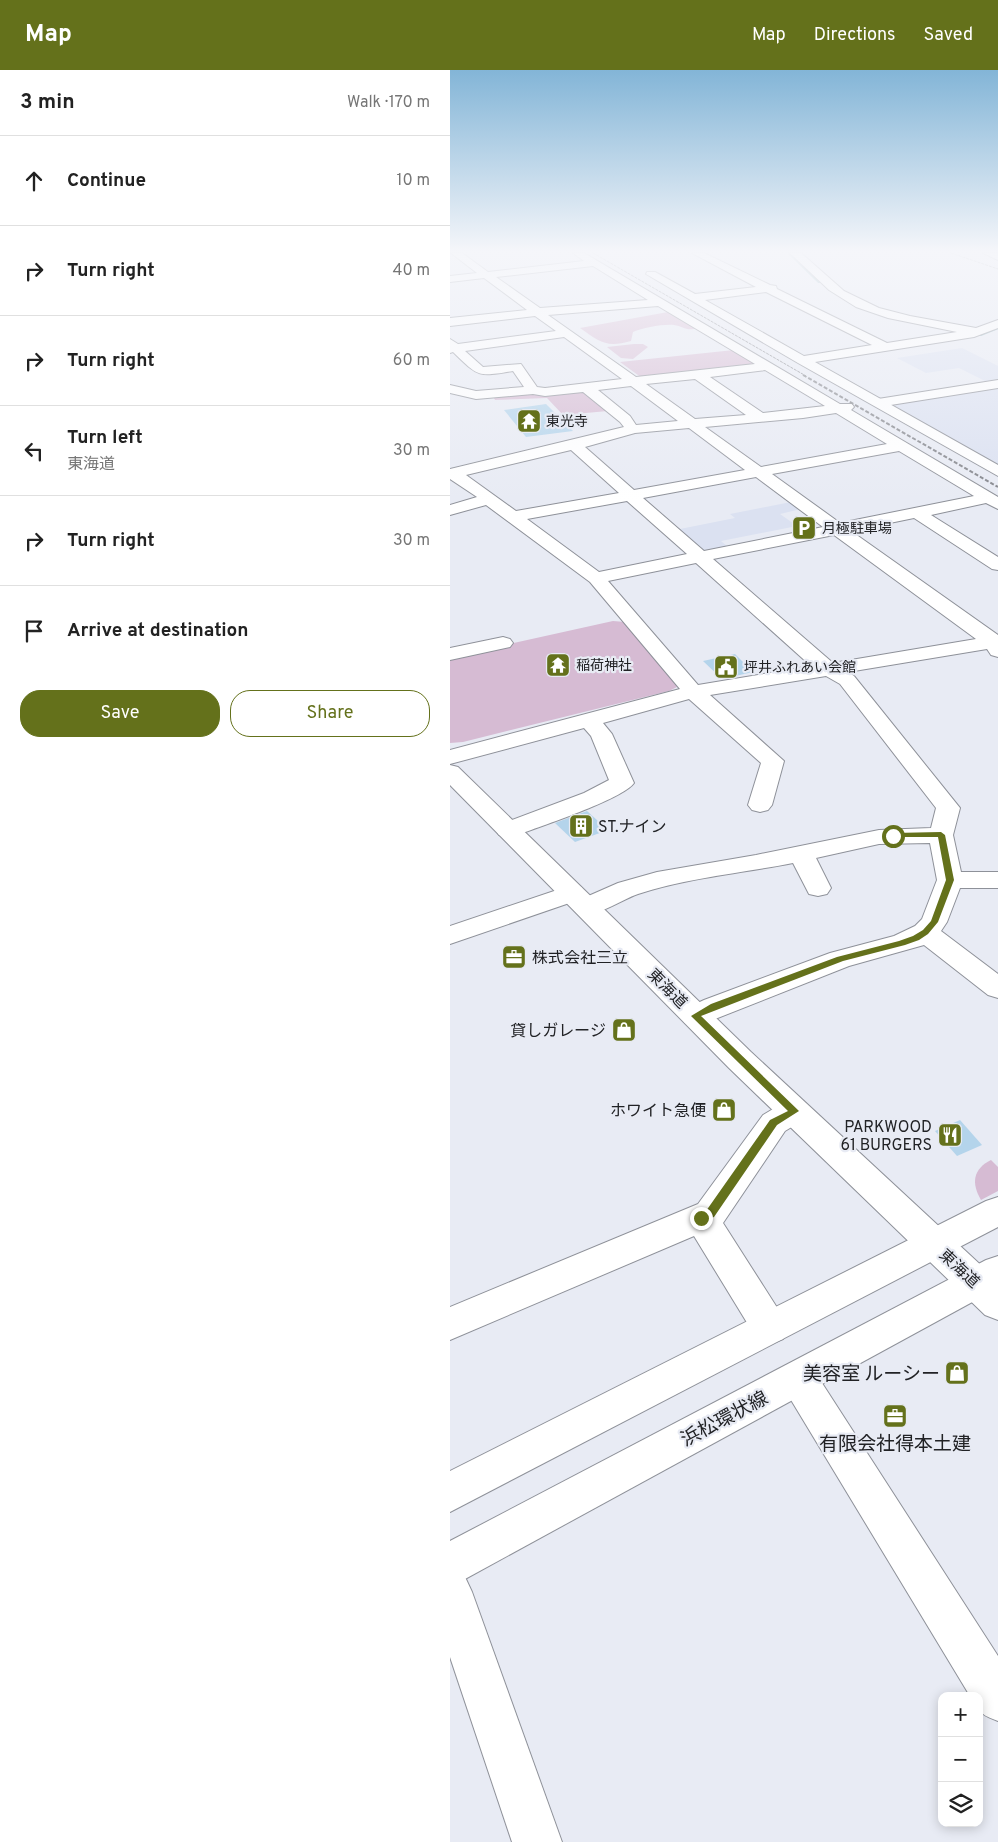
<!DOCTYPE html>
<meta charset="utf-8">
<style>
:root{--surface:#fff;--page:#f6f6f6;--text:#222;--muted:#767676;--line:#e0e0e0;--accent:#64711b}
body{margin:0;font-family:Overpass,"Noto Sans JP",sans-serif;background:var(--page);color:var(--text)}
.controls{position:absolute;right:15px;bottom:15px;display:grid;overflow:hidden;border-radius:10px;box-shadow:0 2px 12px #0003}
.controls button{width:45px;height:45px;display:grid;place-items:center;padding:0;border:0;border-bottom:1px solid var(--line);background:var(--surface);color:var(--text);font:25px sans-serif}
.stop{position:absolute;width:15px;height:15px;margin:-11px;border:4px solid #64711b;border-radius:50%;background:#fff}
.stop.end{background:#64711b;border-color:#fff;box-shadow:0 1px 5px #0008}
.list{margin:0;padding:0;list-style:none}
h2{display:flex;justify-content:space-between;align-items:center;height:65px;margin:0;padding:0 20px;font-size:21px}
h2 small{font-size:16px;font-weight:400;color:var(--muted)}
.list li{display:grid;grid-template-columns:32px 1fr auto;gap:15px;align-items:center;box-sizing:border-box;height:90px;padding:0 20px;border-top:1px solid var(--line)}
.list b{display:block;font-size:19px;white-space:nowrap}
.list p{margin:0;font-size:16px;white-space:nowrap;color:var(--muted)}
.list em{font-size:16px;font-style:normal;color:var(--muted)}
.actions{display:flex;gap:10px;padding:15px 20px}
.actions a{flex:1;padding:11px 0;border:1px solid var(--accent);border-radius:20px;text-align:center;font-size:18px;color:var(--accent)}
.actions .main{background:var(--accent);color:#fff}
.icon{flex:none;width:28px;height:28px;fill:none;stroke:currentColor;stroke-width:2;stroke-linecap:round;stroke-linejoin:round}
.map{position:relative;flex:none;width:548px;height:1772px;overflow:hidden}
header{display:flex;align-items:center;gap:30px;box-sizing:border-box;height:70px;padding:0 25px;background:var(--accent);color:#fff}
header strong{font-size:24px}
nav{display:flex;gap:28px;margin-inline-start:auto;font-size:18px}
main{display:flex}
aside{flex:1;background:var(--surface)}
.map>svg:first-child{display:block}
</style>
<header>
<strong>Map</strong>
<nav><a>Map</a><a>Directions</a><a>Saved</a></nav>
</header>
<main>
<aside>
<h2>3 min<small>Walk · 170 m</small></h2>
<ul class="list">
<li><svg class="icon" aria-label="ahead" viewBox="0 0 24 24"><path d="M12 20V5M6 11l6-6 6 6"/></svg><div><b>Continue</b></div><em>10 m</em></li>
<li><svg class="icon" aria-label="right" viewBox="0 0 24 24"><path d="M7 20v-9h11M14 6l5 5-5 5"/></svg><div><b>Turn right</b></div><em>40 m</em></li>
<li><svg class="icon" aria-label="right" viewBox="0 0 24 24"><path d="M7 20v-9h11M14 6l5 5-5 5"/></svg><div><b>Turn right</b></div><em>60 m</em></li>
<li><svg class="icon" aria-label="left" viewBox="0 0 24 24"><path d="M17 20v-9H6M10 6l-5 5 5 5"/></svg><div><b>Turn left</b><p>東海道</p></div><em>30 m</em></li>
<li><svg class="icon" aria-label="right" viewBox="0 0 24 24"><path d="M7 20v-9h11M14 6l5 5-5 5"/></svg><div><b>Turn right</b></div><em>30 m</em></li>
<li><svg class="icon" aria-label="arrive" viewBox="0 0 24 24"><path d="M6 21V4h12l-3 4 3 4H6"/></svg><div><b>Arrive at destination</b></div></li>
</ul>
<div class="actions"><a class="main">Save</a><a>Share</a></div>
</aside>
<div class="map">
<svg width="548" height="1772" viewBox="0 0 548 1772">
<rect width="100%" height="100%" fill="#e8ebf4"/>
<g fill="#dbe1f1">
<polygon points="512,278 548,296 548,310 537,312 509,298 476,303 447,288"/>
<polygon points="548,317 548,398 435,335"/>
<polygon points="341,432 351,439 330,444 347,456 271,471 278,477 256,482 249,481 225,460 285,448 280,444"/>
</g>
<g fill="#d6bbd3">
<path d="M 218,242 L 247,258 C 237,262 233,256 224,255 C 212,254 193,258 183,262 L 181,271 C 156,278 150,272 130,258 Z"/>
<polygon points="184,274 193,274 198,277 183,289 171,288 157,277"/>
<polygon points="284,280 310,295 192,308 170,292"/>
<polygon points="133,321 158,341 113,345 97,328 45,330 43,326"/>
<polygon points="163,551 175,552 226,611 227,617 219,621 13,672 0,673 0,587"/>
<path d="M 541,1090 L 548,1097 L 548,1121 L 531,1130 C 521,1113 523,1099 541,1090 Z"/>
</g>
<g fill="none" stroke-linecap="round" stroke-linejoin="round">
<g stroke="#8cb6bd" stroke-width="4">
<polyline points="340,183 369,211"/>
<polyline points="531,264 548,257"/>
</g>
</g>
<g fill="#b4d4eb">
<polygon points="96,334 123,361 76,367 54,340"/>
<polygon points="285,584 303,602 272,609 253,591"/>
<polygon points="137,741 158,760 125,772 105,753"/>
<polygon points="510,1050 532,1075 507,1086 485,1061"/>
</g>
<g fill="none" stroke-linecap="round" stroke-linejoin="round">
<defs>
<g id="street">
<path d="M 1,183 L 12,183 L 38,202 L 134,191 L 123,183 L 134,183 L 390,334 L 402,334 L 404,337 L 401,340 L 548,427 L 548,439 L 536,433 L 481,445 L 548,487 L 548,500 L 542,499 L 464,448 L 401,461 L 548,565 L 548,587 L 541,585 L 537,579 L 398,602 L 404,606 L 510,738 L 503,765 L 511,802 L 548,802 L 548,818 L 510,818 L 497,852 L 491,861 L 548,904 L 548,928 L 538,925 L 474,875 L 399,896 L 255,953 L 245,956 L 235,953 L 231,946 L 235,939 L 254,930 L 380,883 L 444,866 L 465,856 L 472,849 L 487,810 L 480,773 L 429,774 L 366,788 L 381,818 L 377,824 L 368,826 L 359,824 L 343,793 C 293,803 236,808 188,824 C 168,831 148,848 127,843 L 123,837 L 127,831 L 168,813 L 207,802 L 306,785 L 429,760 L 481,758 L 486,738 L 390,614 L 376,606 L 260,625 L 334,691 L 322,735 L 318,740 L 310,742 L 302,740 L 298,735 L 311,693 L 239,629 L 153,653 L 162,664 L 184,713 C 173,729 89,757 67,765 L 58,767 L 49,765 L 46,760 L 49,755 L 134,723 L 159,710 L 141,666 L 134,658 L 0,694 L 0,680 L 230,619 L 140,512 L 36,435 L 0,445 L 0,435 L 27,427 L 0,409 L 0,399 L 174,357 L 170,352 L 133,322 L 95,326 L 83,324 L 26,329 L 0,323 L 0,315 L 26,321 L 74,317 L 63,301 C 27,307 29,307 3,282 L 0,283 L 0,269 L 8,274 L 106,261 L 85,246 L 0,256 L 0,248 L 77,240 L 34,208 L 0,212 L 0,206 L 27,203 ZM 143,196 L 198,230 L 90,238 L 46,207 ZM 208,236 L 305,294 L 186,307 L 98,245 ZM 114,267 L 172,309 L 95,318 L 87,317 L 71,294 L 33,297 L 15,281 ZM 315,300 L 375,336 L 313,343 L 260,307 ZM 245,309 L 296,345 L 245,349 L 196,314 ZM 181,316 L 228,351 L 186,355 L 180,346 L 148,320 ZM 386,343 L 437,374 L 311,397 L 255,357 L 353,348 ZM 239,358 L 295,400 L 184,420 L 135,377 L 185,363 ZM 121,380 L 169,423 L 66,441 L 16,405 ZM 449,381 L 524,426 L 390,453 L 322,404 ZM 306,407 L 373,457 L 254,481 L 193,428 ZM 177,431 L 237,484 L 149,502 L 77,449 ZM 384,465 L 526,569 L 383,593 L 263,489 ZM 246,493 L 361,596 L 248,615 L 158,511 Z"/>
<path d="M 242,183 L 254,183 L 320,215 L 326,216 L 327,219 L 437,273 L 507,262 L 438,248 L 406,237 L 379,220 L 340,183 L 351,183 L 394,221 L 429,238 L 460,246 L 526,258 L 548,250 L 548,258 L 524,267 L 365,292 L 548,395 L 548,406 L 348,293 L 196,204 L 197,202 L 205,202 L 245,224 L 306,217 ZM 316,222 L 422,275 L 354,286 L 255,230 Z"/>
<polygon points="533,183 548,183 548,190"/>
<polygon points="53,567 60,569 63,573 60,577 0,590 0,578"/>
<polygon points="122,815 131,817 135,823 131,829 0,874 0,856"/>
<polygon points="344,1029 355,1033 360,1041 355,1049 335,1061 273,1153 333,1247 338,1258 333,1269 320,1274 307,1269 244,1166 0,1270 0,1237 248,1134 313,1045 333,1033"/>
<path d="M 348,1291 L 361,1296 L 548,1586 L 548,1651 C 531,1644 529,1645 529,1626 L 520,1626 L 335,1320 L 329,1308 L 335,1296 Z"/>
<polygon points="0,1500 15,1507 22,1522 112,1772 62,1772 0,1587"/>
</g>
<g id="secondary">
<polygon points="548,310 548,318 428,337 421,333 428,329"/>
<polygon points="0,695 8,697 301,982 548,1211 548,1250 535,1245 279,998 0,715"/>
</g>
<g id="primary">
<polygon points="548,1127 548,1157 0,1442 0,1401 536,1131"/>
<polygon points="548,1186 548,1218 15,1509 0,1515 0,1471 536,1190"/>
</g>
</defs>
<use href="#street" stroke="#8e9199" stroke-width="2"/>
<use href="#secondary" stroke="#8e9199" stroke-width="2"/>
<use href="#primary" stroke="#8e9199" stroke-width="2"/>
<use href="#street" fill="#fff" fill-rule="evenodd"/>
<use href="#secondary" fill="#fff" fill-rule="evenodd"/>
<use href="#primary" fill="#fff" fill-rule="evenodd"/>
<g stroke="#85878d" stroke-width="1" stroke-dasharray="3 1" stroke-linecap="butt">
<polyline points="143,183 356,306"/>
<polyline points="501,183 548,199"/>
</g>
<polyline stroke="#85878d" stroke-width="2" stroke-dasharray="4 2" stroke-linecap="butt" points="353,305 548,417"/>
</g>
<linearGradient id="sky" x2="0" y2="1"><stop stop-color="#83b5d7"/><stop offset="0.42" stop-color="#f5f6fa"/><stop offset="1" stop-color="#f5f6fa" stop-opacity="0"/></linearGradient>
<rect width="548" height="431" fill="url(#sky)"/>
<polygon fill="#64711b" points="443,763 491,762 495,765 504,810 488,852 478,864 469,870 455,875 393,891 251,946 349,1041 327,1055 264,1147 251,1152 247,1151 247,1145 256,1141 320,1050 338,1041 241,946 261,934 387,887 449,871 463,866 473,860 481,851 496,810 488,767 440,767 439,766"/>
<defs>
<symbol id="temple-square" viewBox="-11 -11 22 22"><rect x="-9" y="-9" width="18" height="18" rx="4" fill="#64711b" stroke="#e8ebf4"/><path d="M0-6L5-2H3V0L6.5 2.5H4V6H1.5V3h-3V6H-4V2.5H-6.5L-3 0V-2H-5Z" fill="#fff"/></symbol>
<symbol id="parking-square" viewBox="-11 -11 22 22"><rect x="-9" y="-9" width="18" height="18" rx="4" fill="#64711b" stroke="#e8ebf4"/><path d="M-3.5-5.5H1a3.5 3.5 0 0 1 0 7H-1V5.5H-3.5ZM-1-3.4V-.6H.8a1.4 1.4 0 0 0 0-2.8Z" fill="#fff"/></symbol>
<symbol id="civic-square" viewBox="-11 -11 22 22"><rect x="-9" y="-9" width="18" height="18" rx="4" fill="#64711b" stroke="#e8ebf4"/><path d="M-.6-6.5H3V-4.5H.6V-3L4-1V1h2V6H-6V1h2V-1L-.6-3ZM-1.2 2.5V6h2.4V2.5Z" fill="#fff"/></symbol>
<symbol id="building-square" viewBox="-11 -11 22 22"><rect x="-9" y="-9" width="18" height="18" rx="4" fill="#64711b" stroke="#e8ebf4"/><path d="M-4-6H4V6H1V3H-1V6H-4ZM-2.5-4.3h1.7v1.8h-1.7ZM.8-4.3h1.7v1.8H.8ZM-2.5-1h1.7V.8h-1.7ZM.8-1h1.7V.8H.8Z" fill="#fff"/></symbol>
<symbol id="office-square" viewBox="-11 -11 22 22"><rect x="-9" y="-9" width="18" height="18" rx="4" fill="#64711b" stroke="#e8ebf4"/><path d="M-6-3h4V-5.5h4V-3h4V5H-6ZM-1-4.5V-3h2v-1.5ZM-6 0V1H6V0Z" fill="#fff"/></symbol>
<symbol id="shop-square" viewBox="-11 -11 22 22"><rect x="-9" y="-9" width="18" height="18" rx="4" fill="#64711b" stroke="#e8ebf4"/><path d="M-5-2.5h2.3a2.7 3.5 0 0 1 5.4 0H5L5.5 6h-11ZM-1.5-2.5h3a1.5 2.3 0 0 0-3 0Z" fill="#fff"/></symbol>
<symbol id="restaurant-square" viewBox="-11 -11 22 22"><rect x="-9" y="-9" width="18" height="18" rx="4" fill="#64711b" stroke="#e8ebf4"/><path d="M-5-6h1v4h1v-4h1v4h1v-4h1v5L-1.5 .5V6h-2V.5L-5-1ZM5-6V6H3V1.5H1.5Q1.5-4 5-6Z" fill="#fff"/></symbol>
</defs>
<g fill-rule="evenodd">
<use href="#temple-square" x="65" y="337" width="28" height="28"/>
<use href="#parking-square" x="340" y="444" width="28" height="28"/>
<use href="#temple-square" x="94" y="581" width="28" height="28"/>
<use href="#civic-square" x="262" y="583" width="28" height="28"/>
<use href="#building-square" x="117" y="742" width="28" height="28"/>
<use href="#office-square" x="50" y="873" width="28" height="28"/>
<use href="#shop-square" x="160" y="946" width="28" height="28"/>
<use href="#shop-square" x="260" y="1026" width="28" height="28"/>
<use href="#restaurant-square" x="486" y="1051" width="28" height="28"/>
<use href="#shop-square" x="493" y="1289" width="28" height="28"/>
<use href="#office-square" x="431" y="1332" width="28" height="28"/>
</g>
<g text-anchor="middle" stroke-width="4.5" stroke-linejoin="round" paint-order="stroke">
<g font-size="14" fill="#212225" stroke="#e8ebf4" text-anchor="start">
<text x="96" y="356">東光寺</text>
<text x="372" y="463">月極駐車場</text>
<text x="126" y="600">稲荷神社</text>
<text x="294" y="602">坪井ふれあい会館</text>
</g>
<g font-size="16" fill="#212225" stroke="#e8ebf4" text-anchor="end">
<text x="148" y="762" text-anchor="start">ST.ナイン</text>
<text x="82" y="893" text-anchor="start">株式会社三立</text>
<text x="156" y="966">貸しガレージ</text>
<text x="256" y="1046">ホワイト急便</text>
<text x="482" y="1062">PARKWOOD<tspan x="482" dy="18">61 BURGERS</tspan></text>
</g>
<g font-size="16" fill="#212225" stroke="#e8ebf4">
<text transform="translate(218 918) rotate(45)" y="6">東海道</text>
<text transform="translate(510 1198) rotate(43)" y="6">東海道</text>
</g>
<g font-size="19" fill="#212225" stroke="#e8ebf4" text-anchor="end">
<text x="490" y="1310">美容室 ルーシー</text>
<text x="445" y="1380" text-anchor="middle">有限会社得本土建</text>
</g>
<g font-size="19" fill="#212225" stroke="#e8ebf4">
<text transform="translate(274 1348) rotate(-28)" y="7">浜松環状線</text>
</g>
</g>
</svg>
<div class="controls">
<button>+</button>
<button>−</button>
<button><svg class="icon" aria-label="layers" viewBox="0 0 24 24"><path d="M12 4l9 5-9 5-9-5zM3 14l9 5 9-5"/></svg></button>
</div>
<div class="stop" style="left:443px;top:766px"></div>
<div class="stop end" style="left:251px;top:1148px"></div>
</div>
</main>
